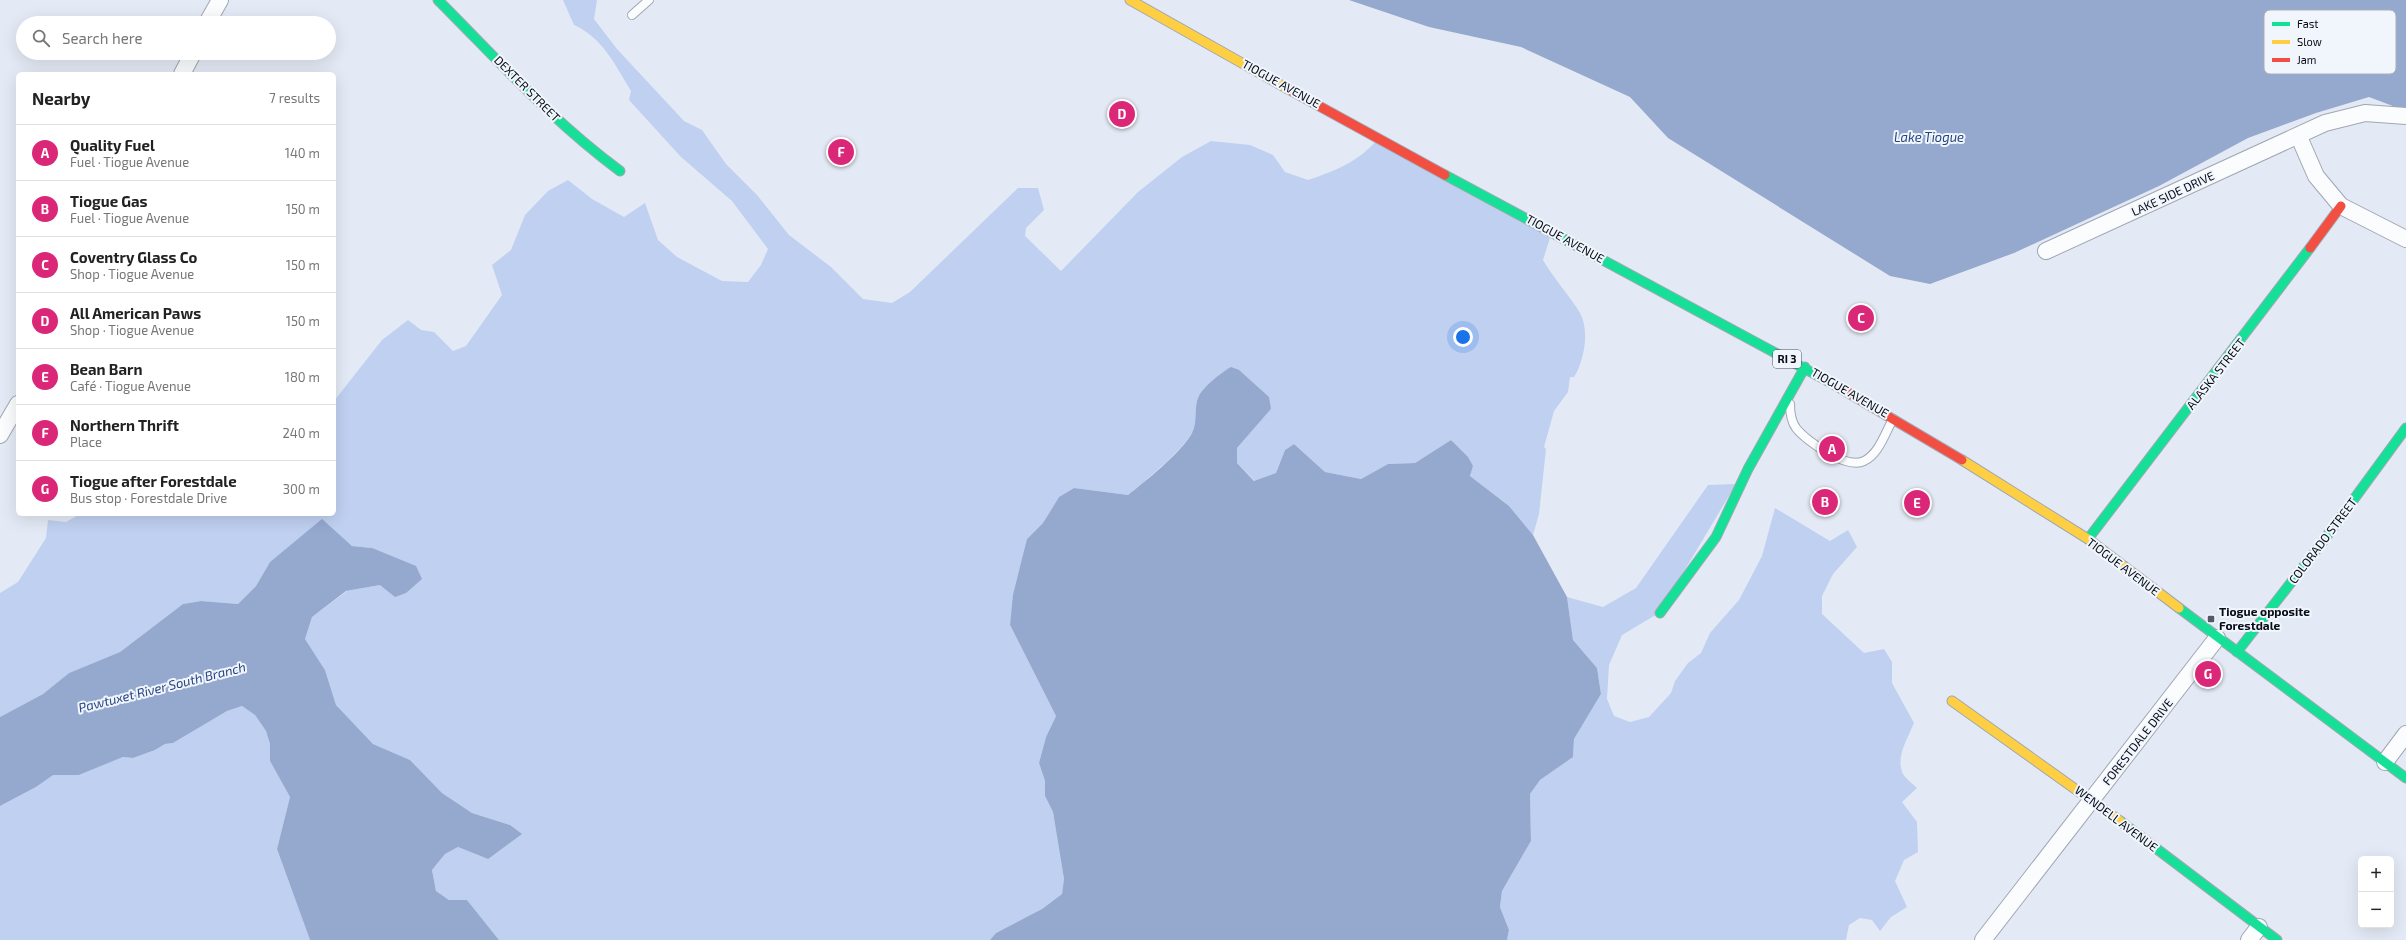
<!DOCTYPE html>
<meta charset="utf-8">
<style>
:root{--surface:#fff;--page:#f6f6f6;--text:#222;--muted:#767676;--line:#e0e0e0;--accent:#db2777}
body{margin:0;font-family:"Exo 2",sans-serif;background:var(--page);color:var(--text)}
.controls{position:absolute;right:12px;bottom:12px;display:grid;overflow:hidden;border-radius:6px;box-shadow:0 4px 16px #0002}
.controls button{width:36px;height:36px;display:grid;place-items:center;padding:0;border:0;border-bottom:1px solid var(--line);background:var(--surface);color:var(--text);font:20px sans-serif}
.you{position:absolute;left:1463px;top:337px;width:14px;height:14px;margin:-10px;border:3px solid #fff;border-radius:50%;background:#1a73e8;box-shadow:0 0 0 6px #1a73e833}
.badge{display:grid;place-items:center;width:26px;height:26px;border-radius:50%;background:var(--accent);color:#fff;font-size:13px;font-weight:700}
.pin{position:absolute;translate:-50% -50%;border:2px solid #fff;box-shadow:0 1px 4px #0006}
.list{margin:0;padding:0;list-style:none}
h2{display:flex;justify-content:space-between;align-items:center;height:52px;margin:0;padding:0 16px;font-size:17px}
h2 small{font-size:13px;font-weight:400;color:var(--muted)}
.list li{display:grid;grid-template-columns:26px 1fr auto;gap:12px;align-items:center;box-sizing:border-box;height:56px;padding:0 16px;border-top:1px solid var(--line)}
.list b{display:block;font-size:15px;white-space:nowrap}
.list p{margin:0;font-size:13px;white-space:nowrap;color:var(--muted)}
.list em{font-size:13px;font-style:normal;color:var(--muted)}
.icon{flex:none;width:22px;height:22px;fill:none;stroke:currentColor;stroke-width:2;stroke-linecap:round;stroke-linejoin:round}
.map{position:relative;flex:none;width:2406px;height:940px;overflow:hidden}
.search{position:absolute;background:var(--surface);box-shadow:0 4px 16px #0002;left:16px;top:16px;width:320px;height:44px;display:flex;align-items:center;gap:10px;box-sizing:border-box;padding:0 14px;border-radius:22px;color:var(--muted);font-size:15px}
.panel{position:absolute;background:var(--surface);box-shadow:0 4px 16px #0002;left:16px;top:72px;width:320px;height:444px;border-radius:6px}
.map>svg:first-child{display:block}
</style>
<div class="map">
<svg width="2406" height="940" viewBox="0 0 2406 940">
<rect width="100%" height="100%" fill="#e4eaf5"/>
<g fill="#bfd0f0">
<path d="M 563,0 L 597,0 L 594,19 L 617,49 L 684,121 L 702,130 L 726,164 L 757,195 L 789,235 L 831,267 L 863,299 L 892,303 L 910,292 L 1018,188 L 1038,188 L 1044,210 L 1026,228 L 1025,236 L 1061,271 L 1138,192 L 1182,157 L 1211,141 L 1250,145 L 1273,155 L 1285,172 L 1308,180 C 1332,172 1358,162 1375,142 L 1551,235 L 1543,260 C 1554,279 1569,295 1580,313 C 1590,331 1584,361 1574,377 L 1570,377 L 1568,392 L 1554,411 L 1544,447 L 1546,449 L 1539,514 L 1533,535 L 1509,506 L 1470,476 L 1473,466 L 1451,440 L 1415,463 L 1388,464 L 1361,479 L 1325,472 L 1294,444 L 1285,450 L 1276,473 L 1255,481 L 1237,463 L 1237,448 L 1271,409 L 1199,396 C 1198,406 1199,418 1195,427 C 1189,445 1144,482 1128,495 L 1074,488 L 1059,497 L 1043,523 L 1027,539 L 1010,625 L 1056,716 L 1046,737 L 1039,763 L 1045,781 L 1045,796 L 1053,812 L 1064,879 L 1062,894 L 1042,909 L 996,933 L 990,940 L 499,940 L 467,900 L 449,900 L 436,891 L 432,870 L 445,854 L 458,847 L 488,859 L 510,825 L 472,813 L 442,793 L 410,760 L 373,744 L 336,705 L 325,670 L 305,639 L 312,617 L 347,591 L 380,585 L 372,548 L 352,546 L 322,520 L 270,562 L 256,586 L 238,604 L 201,601 L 183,604 L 120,652 L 69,673 L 43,694 L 0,717 L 0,593 L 18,582 L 46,538 L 48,520 L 66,522 L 80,514 L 334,514 L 334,401 L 382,340 L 408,320 L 421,330 L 434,332 L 453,351 L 466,346 L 502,295 L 492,265 L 511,250 L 525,215 L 548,191 L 568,180 L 592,199 L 624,217 L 645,203 L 658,240 L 677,257 L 722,281 L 748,282 L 761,265 L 768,249 L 732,201 L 681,157 L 629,100 L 631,91 C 615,65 603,38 574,25 Z"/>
<path d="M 1736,484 L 1659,613 L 1622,635 L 1609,665 L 1607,699 L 1614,716 L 1630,722 L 1649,717 L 1671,693 L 1675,681 L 1688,663 L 1701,653 L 1710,633 L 1739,600 L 1762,556 L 1775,508 L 1830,541 L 1848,530 L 1857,547 L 1833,574 L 1822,596 L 1822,614 L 1864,653 L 1884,649 L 1892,662 L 1892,683 L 1914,723 C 1908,738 1895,757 1903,774 C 1906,779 1913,784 1917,788 L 1902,802 L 1917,822 L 1918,852 L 1904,860 L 1895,881 L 1907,907 L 1891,917 L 1880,931 L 1872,920 L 1860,918 L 1849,925 L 1846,940 L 1507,940 L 1509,930 L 1500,907 L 1502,891 L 1531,841 L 1530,794 L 1540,780 L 1573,757 L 1574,739 L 1601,694 L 1597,668 L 1573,640 L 1567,597 L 1603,607 L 1636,588 L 1708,485 Z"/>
<polygon points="242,706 255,715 266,731 270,744 270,761 290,797 277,849 310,940 0,940 0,806 36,787 53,774 79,775 123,757 133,758 155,750 165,744 173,743 227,711"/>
</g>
<g fill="#95a8ce">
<polygon points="1349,0 2406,0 2406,108 2398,108 2369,97 2316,113 2248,138 2159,186 2014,253 1930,284 1890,276 1668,138 1630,97 1521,47 1429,27"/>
<path d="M 1231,367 L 1239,370 L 1269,397 L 1271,409 L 1237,448 L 1237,463 L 1254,481 L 1276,473 L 1285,450 L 1294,444 L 1325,472 L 1361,479 L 1388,464 L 1415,463 L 1451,440 L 1468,457 L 1473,466 L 1470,476 L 1509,506 L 1533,535 L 1567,597 L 1573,640 L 1597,668 L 1601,694 L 1574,739 L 1573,757 L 1540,780 L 1530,794 L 1531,841 L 1502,891 L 1500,907 L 1509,930 L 1507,940 L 990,940 L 996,933 L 1042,909 L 1062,894 L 1064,879 L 1053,812 L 1045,796 L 1045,781 L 1039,763 L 1046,737 L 1056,716 L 1010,625 L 1013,595 L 1027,539 L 1043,523 L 1059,497 L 1074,488 L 1128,495 C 1147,480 1178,455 1191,435 C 1199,422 1193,408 1199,396 C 1203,387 1222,372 1231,367 Z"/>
<polygon points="322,519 352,546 372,548 416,566 422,579 406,593 395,597 380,585 346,591 312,617 305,639 325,670 336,705 373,744 410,760 442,793 472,813 510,825 522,834 488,859 458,847 445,854 432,870 436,891 449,900 467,900 499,940 310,940 277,849 290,797 270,761 270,744 266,731 255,715 242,706 227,711 173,743 165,744 155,750 133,758 123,757 79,775 53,775 36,787 0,806 0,717 43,694 69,673 120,652 183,604 201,601 238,604 256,586 270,562"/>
</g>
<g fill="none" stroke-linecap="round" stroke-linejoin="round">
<defs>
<g id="lane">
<polyline points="632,15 649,0"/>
<path d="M 1790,404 C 1790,412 1791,421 1796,428 C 1806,441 1847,470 1864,461 C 1879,454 1885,433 1893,419"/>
</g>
<g id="street">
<polyline points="207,23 220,0"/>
<polyline points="182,74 193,53"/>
<polyline points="2299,137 2316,176 2341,206 2406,239"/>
<polyline points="2046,251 2325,123 2365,113 2406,116"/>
<polyline points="0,435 18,404"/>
<polyline points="2385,762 2406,734"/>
<polyline points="1983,940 2217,638"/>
<polyline points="2249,940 2259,927"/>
</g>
<g id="fast">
<path d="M 438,0 C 497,59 552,121 620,171"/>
<polyline points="1445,175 1835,385"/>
<polyline points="2088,539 2310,248"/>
<polyline points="2179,608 2406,778"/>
<polyline points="1660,613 1716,537 1748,469 1805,367"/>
<polyline points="2237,652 2324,540 2406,428"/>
<polyline points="2120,821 2277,940"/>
</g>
<g id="slow">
<polyline points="1130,0 1288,89"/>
<polyline points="1962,460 2088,539 2179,608"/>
<polyline points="1952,701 2120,821"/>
</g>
<g id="jam">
<polyline points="1288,89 1445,175"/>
<polyline points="2310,248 2341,206"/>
<polyline points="1835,385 1962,460"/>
</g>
</defs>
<use href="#lane" stroke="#a1a7b2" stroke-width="10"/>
<use href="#street" stroke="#a1a7b2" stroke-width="18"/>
<use href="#fast" stroke="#a1a7b2" stroke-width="11"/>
<use href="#slow" stroke="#a1a7b2" stroke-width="11"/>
<use href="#jam" stroke="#a1a7b2" stroke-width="11"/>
<use href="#lane" stroke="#fbfcfe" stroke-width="8"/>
<use href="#street" stroke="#fbfcfe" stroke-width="16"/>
<use href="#fast" stroke="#16e098" stroke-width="9"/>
<use href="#slow" stroke="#ffcf43" stroke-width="9"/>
<use href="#jam" stroke="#f24e42" stroke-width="9"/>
</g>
<rect fill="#545a65" stroke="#f1f5fc" stroke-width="1.5" x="2207" y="615" width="8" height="8" rx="2"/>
<g text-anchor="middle" stroke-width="4" stroke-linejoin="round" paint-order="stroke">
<rect fill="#f1f5fc" stroke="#4d525c" stroke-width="1" x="1773" y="350" width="28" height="18" rx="3"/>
<g font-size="11" font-weight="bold" fill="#070c17">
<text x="1787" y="363">RI 3</text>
</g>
<g font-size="12" fill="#070c17" stroke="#f1f5fc">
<text transform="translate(1281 84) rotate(29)" y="4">TIOGUE AVENUE</text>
<text transform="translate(527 89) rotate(45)" y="4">DEXTER STREET</text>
<text transform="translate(2173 194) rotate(-25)" y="4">LAKE SIDE DRIVE</text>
<text transform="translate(1565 239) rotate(29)" y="4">TIOGUE AVENUE</text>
<text transform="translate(2216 374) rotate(-52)" y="4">ALASKA STREET</text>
<text transform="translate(1850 393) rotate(30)" y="4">TIOGUE AVENUE</text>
<text transform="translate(2323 541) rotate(-53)" y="4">COLORADO STREET</text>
<text transform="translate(2123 567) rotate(37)" y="4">TIOGUE AVENUE</text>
<text transform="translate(2138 742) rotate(-52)" y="4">FORESTDALE DRIVE</text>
<text transform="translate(2116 819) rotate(37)" y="4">WENDELL AVENUE</text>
</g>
<g font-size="12" font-weight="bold" fill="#070c17" stroke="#f1f5fc" text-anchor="start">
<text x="2219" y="616">Tiogue opposite<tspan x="2219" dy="14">Forestdale</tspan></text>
</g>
<g font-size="13" font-style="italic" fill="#264482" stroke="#f1f5fc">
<text x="1929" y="142">Lake Tiogue</text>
<text transform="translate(162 687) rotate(-14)" y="5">Pawtuxet River South Branch</text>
</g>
</g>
<rect x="2264" y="10" width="132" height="64" rx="6" fill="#f1f5fc" stroke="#abafb7" stroke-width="1"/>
<rect x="2272" y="22" width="18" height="4" fill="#16e098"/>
<rect x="2272" y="40" width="18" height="4" fill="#ffcf43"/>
<rect x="2272" y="58" width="18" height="4" fill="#f24e42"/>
<g font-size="11" fill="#070c17">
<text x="2297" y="28">Fast</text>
<text x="2297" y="46">Slow</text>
<text x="2297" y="64">Jam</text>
</g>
</svg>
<div class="controls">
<button>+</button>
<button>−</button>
</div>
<div class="you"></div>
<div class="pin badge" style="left:1832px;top:449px">A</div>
<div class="pin badge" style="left:1825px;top:502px">B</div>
<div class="pin badge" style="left:1861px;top:318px">C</div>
<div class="pin badge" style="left:1122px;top:114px">D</div>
<div class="pin badge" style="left:1917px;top:503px">E</div>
<div class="pin badge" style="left:841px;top:152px">F</div>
<div class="pin badge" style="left:2208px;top:674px">G</div>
<div class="search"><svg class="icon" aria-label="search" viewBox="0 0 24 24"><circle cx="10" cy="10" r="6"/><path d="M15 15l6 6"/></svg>Search here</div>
<section class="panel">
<h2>Nearby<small>7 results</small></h2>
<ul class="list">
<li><span class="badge">A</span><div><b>Quality Fuel</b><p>Fuel · Tiogue Avenue</p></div><em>140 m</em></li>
<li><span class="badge">B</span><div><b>Tiogue Gas</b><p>Fuel · Tiogue Avenue</p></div><em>150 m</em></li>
<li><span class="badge">C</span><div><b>Coventry Glass Co</b><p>Shop · Tiogue Avenue</p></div><em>150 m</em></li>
<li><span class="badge">D</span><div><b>All American Paws</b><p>Shop · Tiogue Avenue</p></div><em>150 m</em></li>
<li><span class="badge">E</span><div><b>Bean Barn</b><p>Café · Tiogue Avenue</p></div><em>180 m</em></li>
<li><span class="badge">F</span><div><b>Northern Thrift</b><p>Place</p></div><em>240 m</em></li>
<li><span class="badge">G</span><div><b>Tiogue after Forestdale</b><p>Bus stop · Forestdale Drive</p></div><em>300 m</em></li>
</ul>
</section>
</div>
